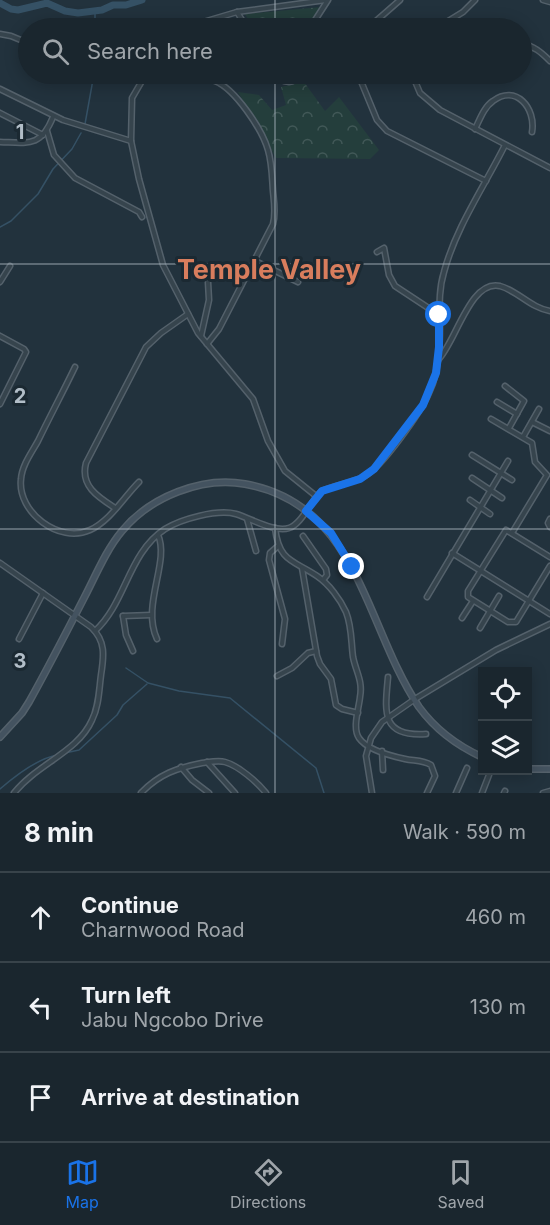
<!DOCTYPE html>
<meta charset="utf-8">
<style>
:root{--surface:#1a262e;--page:#27323a;--text:#f1f3f6;--muted:#9fa5aa;--line:#38434a;--accent:#1a73e8}
body{margin:0;font-family:Inter,sans-serif;background:var(--page);color:var(--text)}
.controls{position:absolute;right:18px;bottom:18px;display:grid;overflow:hidden;border-radius:0px;box-shadow:0 3px 15px #0003}
.controls button{width:54px;height:54px;display:grid;place-items:center;padding:0;border:0;border-bottom:2px solid var(--line);background:var(--surface);color:var(--text);font:30px sans-serif}
.stop{position:absolute;width:18px;height:18px;margin:-14px;border:4px solid #1a73e8;border-radius:50%;background:#fff}
.stop.end{background:#1a73e8;border-color:#fff;box-shadow:0 2px 6px #0008}
.list{margin:0;padding:0;list-style:none}
h2{display:flex;justify-content:space-between;align-items:center;height:78px;margin:0;padding:0 24px;font-size:26px}
h2 small{font-size:20px;font-weight:400;color:var(--muted)}
.list li{display:grid;grid-template-columns:39px 1fr auto;gap:18px;align-items:center;box-sizing:border-box;height:90px;padding:0 24px;border-top:2px solid var(--line)}
.list b{display:block;font-size:22px;white-space:nowrap}
.list p{margin:0;font-size:20px;white-space:nowrap;color:var(--muted)}
.list em{font-size:20px;font-style:normal;color:var(--muted)}
.icon{flex:none;width:33px;height:33px;fill:none;stroke:currentColor;stroke-width:2;stroke-linecap:round;stroke-linejoin:round}
.map{position:relative;flex:none;width:550px;height:793px;overflow:hidden}
.search{position:absolute;background:var(--surface);box-shadow:0 3px 15px #0003;left:18px;right:18px;top:18px;height:66px;display:flex;align-items:center;gap:15px;box-sizing:border-box;padding:0 21px;border-radius:33px;color:var(--muted);font-size:22px}
.sheet{height:348px;background:var(--surface)}
nav{display:flex;justify-content:space-around;align-items:center;box-sizing:border-box;height:84px;border-top:2px solid var(--line);background:var(--surface);font-size:16px;color:var(--muted)}
nav a{display:grid;justify-items:center;gap:3px}
nav .on{color:var(--accent)}
.map>svg:first-child{display:block}
</style>
<div class="map">
<svg width="550" height="793" viewBox="0 0 550 793">
<defs>
<pattern id="forest-crowns" width="20" height="18" patternUnits="userSpaceOnUse" patternTransform="scale(1.5)"><rect width="20" height="18" fill="#243e3c"/><path d="M2 6a3 3 0 1 1 6 0M12 15a3 3 0 1 1 6 0" fill="none" stroke="#415857"/></pattern>
</defs>
<rect width="100%" height="100%" fill="#22323d"/>
<g fill="url(#forest-crowns)">
<polygon points="321,7 306,28 253,28 245,14"/>
<polygon points="304,82 325,111 339,97 379,150 370,159 276,158 238,92 259,95 272,110 286,105 281,87"/>
</g>
<g fill="none" stroke-linecap="round" stroke-linejoin="round">
<g stroke="#355165" stroke-width="1.5">
<polyline points="95,28 95,11"/>
<polyline points="85,124 94,74"/>
<polyline points="0,227 11,221 38,194 53,169 72,149 81,133"/>
<polyline points="126,668 148,683 179,691 230,698 316,768 324,793"/>
<polyline points="65,753 79,750 117,715 123,705 147,684"/>
<path d="M 0,789 C 15,776 38,758 58,755"/>
</g>
<polyline stroke="#355165" stroke-width="7" points="0,3 11,9 18,10 47,3 65,11 78,13 102,10 113,5 126,5 142,0"/>
<defs>
<g id="street">
<polyline points="543,0 550,2"/>
<polyline points="237,12 247,28"/>
<polyline points="183,28 237,12 326,0"/>
<polyline points="310,28 328,0"/>
<polyline points="327,28 331,24"/>
<polyline points="368,28 400,0"/>
<polyline points="437,28 463,12 475,0"/>
<polyline points="0,34 11,36 28,43"/>
<path d="M 522,44 C 534,46 541,52 550,61"/>
<polyline points="146,74 132,98 131,141 139,179 163,265 198,333 253,399 268,441 285,471 316,496"/>
<path d="M 150,74 C 172,78 195,73 215,81 C 235,89 262,129 268,150 C 272,163 272,178 273,191 C 274,202 276,213 273,224 L 219,329 L 207,344"/>
<path d="M 275,74 C 282,83 294,86 299,74"/>
<polyline points="358,74 377,120 387,131 486,181"/>
<polyline points="412,74 420,93 440,110 550,168"/>
<polyline points="0,89 63,120 131,141"/>
<polyline points="0,113 43,135"/>
<path d="M 475,129 C 480,119 484,107 493,101 C 516,84 536,108 532,132"/>
<polyline points="47,131 54,155 75,178 139,212 142,217"/>
<path d="M 0,142 C 29,143 41,147 53,117"/>
<polyline points="377,252 384,248 389,275 395,286 439,315"/>
<polyline points="253,260 298,282"/>
<polyline points="0,282 10,266"/>
<polyline points="0,336 24,349 26,352 0,404"/>
<polyline points="201,336 209,300 208,282"/>
<path d="M 438,360 C 456,342 470,279 500,286 C 518,291 531,308 550,311"/>
<path d="M 75,367 C 63,392 50,416 38,441 C 32,452 22,465 21,479 C 17,512 59,544 90,530 C 110,521 124,497 139,482"/>
<polyline points="505,386 524,401 509,428"/>
<polyline points="497,402 517,414"/>
<polyline points="491,419 532,443 535,462 547,475 512,533"/>
<polyline points="532,422 550,431"/>
<polyline points="523,437 539,409"/>
<polyline points="472,455 512,480"/>
<polyline points="472,478 502,498"/>
<polyline points="470,500 490,514"/>
<path d="M 115,508 C 98,497 80,486 86,463 L 146,347 L 161,333 L 188,314"/>
<polyline points="247,519 256,551"/>
<polyline points="550,519 548,523 550,527"/>
<path d="M 275,528 C 279,562 293,560 317,576 C 329,584 340,599 346,612 C 352,627 351,642 353,657 C 356,672 363,681 360,697 C 359,708 352,728 359,738 C 367,750 391,756 405,759 C 414,761 423,760 431,765 L 435,776 L 427,793"/>
<polyline points="303,536 326,569 327,575 323,580"/>
<polyline points="278,546 270,553 269,560 285,619 282,644"/>
<polyline points="452,553 550,614"/>
<polyline points="550,557 506,530 468,591 468,597 508,622 516,622 550,566"/>
<path d="M 0,563 L 91,627 C 106,641 104,656 101,675 C 99,690 99,706 92,720 C 78,752 37,764 14,793"/>
<polyline points="302,568 317,656 320,664 331,679 336,705 342,709 358,713"/>
<polyline points="427,597 508,461"/>
<polyline points="123,616 126,635 133,651"/>
<polyline points="123,616 151,615"/>
<polyline points="462,618 473,601"/>
<polyline points="480,628 499,596"/>
<path d="M 95,631 C 126,603 128,553 165,529 C 181,519 217,509 236,514 C 250,518 275,533 289,528 C 302,524 311,500 322,491 C 336,485 352,483 365,476 C 382,467 421,412 429,393 C 436,379 438,365 439,349 C 442,323 436,298 444,272 C 456,227 484,187 505,145"/>
<polyline points="19,639 43,593"/>
<path d="M 157,639 C 141,605 170,562 158,535"/>
<polyline points="277,676 292,668 308,653 316,651"/>
<path d="M 388,677 C 385,711 380,737 426,734"/>
<polyline points="382,751 383,770"/>
<polyline points="207,762 235,793"/>
<polyline points="181,767 192,780 209,793"/>
<path d="M 141,793 C 159,774 177,768 202,763 C 210,762 218,760 225,762 C 239,766 257,782 266,793"/>
<polyline points="372,793 366,756 371,738 382,722 415,699 496,650 550,624"/>
<polyline points="456,793 467,768"/>
<polyline points="482,793 489,775"/>
<polyline points="504,793 505,791"/>
<polyline points="543,793 550,791"/>
</g>
<g id="secondary">
<path d="M 0,737 L 22,713 L 29,702 C 48,668 66,633 84,598 C 96,575 106,550 122,531 C 150,497 202,476 245,484 C 359,504 365,627 419,707 C 435,729 458,746 482,757"/>
<polyline points="528,769 550,769"/>
</g>
</defs>
<use href="#street" stroke="#54616b" stroke-width="7"/>
<use href="#secondary" stroke="#54616b" stroke-width="8"/>
<use href="#street" stroke="#36444d" stroke-width="4"/>
<use href="#secondary" stroke="#445360" stroke-width="5"/>
</g>
<g fill="none" stroke-linecap="round" stroke-linejoin="round">
<polyline stroke="#1a73e8" stroke-width="8" points="352,567 331,533 306,511 322,491 360,479 374,469 423,405 436,373 439,347 439,315"/>
</g>
<path fill="none" stroke="#b2bec8" stroke-width="1.5" stroke-opacity="0.55" d="M 275,0 L 275,28M 275,74 L 275,793M 0,264 L 550,264M 0,529 L 550,529"/>
<g text-anchor="middle" stroke-width="6" stroke-linejoin="round" paint-order="stroke">
<g font-size="27" font-weight="bold" fill="#d87d5d" stroke="#1b2932">
<text x="269" y="279">Temple Valley</text>
</g>
</g>
<g font-size="20" text-anchor="middle" font-weight="bold" fill="#b2bec8" stroke="#1b2932" stroke-width="6" stroke-linejoin="round" paint-order="stroke">
<text x="20" y="139">1</text>
<text x="20" y="403">2</text>
<text x="20" y="668">3</text>
</g>
</svg>
<div class="controls">
<button><svg class="icon" aria-label="locate" viewBox="0 0 24 24"><circle cx="12" cy="12" r="6"/><path d="M12 2v4M12 18v4M2 12h4M18 12h4"/></svg></button>
<button><svg class="icon" aria-label="layers" viewBox="0 0 24 24"><path d="M12 4l9 5-9 5-9-5zM3 14l9 5 9-5"/></svg></button>
</div>
<div class="stop" style="left:439px;top:315px"></div>
<div class="stop end" style="left:352px;top:567px"></div>
<div class="search"><svg class="icon" aria-label="search" viewBox="0 0 24 24"><circle cx="10" cy="10" r="6"/><path d="M15 15l6 6"/></svg>Search here</div>
</div>
<section class="sheet">
<h2>8 min<small>Walk · 590 m</small></h2>
<ul class="list">
<li><svg class="icon" aria-label="ahead" viewBox="0 0 24 24"><path d="M12 20V5M6 11l6-6 6 6"/></svg><div><b>Continue</b><p>Charnwood Road</p></div><em>460 m</em></li>
<li><svg class="icon" aria-label="left" viewBox="0 0 24 24"><path d="M17 20v-9H6M10 6l-5 5 5 5"/></svg><div><b>Turn left</b><p>Jabu Ngcobo Drive</p></div><em>130 m</em></li>
<li><svg class="icon" aria-label="arrive" viewBox="0 0 24 24"><path d="M6 21V4h12l-3 4 3 4H6"/></svg><div><b>Arrive at destination</b></div></li>
</ul>
</section>
<nav>
<a class="on"><svg class="icon" aria-label="map" viewBox="0 0 24 24"><path d="M3 6l6-2 6 2 6-2v14l-6 2-6-2-6 2zM9 4v14M15 6v14"/></svg>Map</a>
<a><svg class="icon" aria-label="directions" viewBox="0 0 24 24"><path d="M12 3l9 9-9 9-9-9zM9 14v-3h6M13 9l2 2-2 2"/></svg>Directions</a>
<a><svg class="icon" aria-label="saved" viewBox="0 0 24 24"><path d="M7 4h10v16l-5-4-5 4z"/></svg>Saved</a>
</nav>
